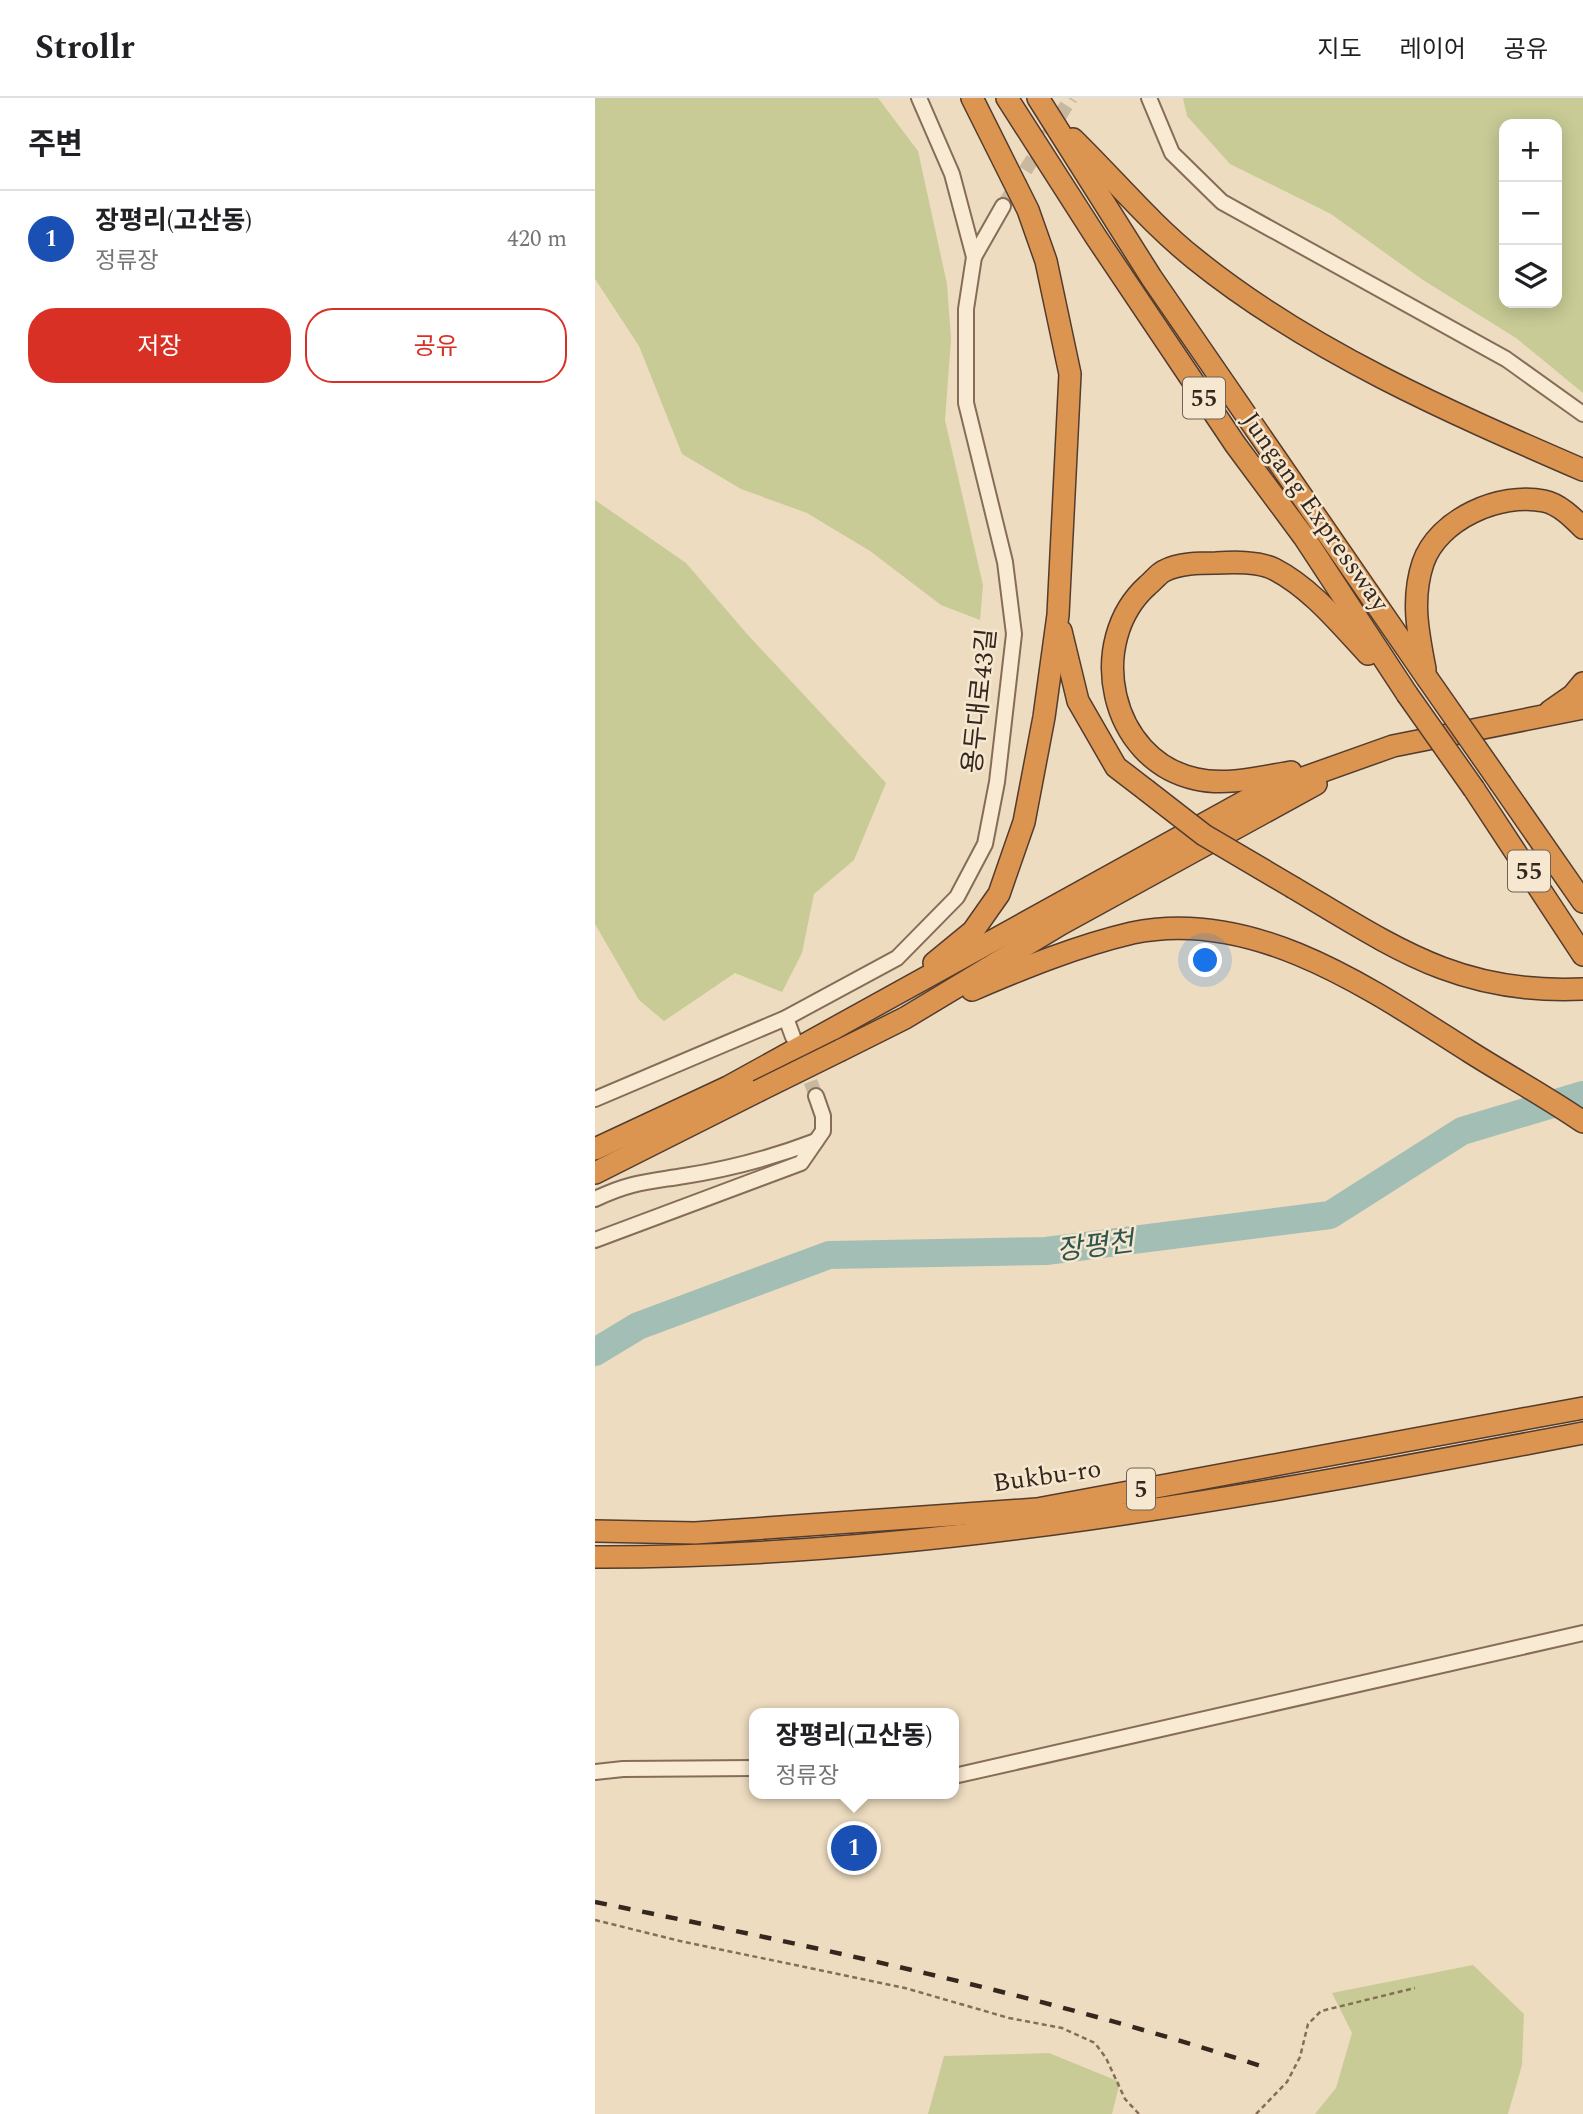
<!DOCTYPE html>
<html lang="ko">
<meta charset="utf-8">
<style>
:root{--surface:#fff;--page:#f6f6f6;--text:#202124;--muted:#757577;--line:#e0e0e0;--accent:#d93025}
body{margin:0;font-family:Spectral,"Noto Sans KR",serif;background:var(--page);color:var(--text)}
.controls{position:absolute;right:21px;top:21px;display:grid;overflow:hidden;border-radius:14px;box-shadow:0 4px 18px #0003}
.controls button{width:63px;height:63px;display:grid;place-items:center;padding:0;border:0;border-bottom:2px solid var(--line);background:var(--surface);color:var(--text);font:35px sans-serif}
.you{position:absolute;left:611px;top:863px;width:24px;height:24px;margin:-18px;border:5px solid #fff;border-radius:50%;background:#1a73e8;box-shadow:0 0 0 10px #1a73e833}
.badge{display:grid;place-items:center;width:46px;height:46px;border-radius:50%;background:var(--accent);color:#fff;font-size:23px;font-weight:700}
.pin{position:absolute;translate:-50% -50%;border:4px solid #fff;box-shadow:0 2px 7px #0006}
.popup{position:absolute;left:154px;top:1610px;width:210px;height:91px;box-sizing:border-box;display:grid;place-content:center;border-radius:14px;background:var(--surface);filter:drop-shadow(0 2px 5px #0005);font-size:23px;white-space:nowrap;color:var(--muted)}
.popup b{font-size:26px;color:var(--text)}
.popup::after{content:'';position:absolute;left:50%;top:100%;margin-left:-14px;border:14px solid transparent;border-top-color:var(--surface)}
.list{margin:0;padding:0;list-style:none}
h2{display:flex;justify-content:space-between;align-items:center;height:91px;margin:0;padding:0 28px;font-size:30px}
h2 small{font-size:23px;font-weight:400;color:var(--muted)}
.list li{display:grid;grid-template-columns:46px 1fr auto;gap:21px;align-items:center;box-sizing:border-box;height:98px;padding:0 28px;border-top:2px solid var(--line)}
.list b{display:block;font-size:26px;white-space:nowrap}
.list p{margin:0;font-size:23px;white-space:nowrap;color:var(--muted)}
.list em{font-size:23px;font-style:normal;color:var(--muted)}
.actions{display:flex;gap:14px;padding:21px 28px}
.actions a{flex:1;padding:16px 0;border:2px solid var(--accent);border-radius:28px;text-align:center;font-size:24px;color:var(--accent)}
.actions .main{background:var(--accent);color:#fff}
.icon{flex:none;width:38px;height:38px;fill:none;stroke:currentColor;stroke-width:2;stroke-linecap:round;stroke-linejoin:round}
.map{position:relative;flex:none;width:988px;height:2016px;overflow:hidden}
header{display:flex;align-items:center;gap:42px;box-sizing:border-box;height:98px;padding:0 35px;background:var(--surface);border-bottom:2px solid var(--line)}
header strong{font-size:33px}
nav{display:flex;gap:38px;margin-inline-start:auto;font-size:24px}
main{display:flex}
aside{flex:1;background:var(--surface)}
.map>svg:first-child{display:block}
</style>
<header>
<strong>Strollr</strong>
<nav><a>지도</a><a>레이어</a><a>공유</a></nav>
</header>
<main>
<aside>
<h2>주변<small></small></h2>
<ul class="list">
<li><span class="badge" style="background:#1a4fb4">1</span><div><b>장평리(고산동)</b><p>정류장</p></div><em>420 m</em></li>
</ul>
<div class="actions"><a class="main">저장</a><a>공유</a></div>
</aside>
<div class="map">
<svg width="988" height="2016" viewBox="0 0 988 2016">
<rect width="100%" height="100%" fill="#eddcc0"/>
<g fill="#c8cb95" fill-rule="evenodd">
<polygon points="0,0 283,0 323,53 352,186 356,241 350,322 388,487 385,522 346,507 275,453 212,415 146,391 87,356 44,248 0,181"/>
<path d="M 588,0 L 988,0 L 988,295 L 921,240 L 828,182 L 736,116 L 635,66 L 592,18 ZM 962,26 L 962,205 L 909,205 L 909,26 Z"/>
<polygon points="0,402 91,465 152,536 291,685 259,762 219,796 207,855 187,894 140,875 69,923 44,902 0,826"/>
<polygon points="878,1867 929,1916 927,1967 913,2016 720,2016 741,1990 757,1935 737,1895"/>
<polygon points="454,1955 525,1984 517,2016 333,2016 349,1958"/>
</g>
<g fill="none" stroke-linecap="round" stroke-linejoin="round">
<polyline stroke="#a3bfb5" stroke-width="28" points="0,1254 43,1228 234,1157 451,1153 735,1117 867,1033 988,997"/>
<g stroke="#c8b89f" stroke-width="14" stroke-dasharray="14 7" stroke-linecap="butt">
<polyline points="408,108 476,0"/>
<polyline points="208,964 221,998"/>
</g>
<defs>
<g id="minor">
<polyline points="554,0 577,55 627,104 911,261 988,316"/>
<polyline points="379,159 408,108"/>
<polyline points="191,920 198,939"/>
<polyline points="0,1001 191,920 302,860 362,799 390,746 402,684 419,536 410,464 371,305 371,211 379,159 357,76 324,0"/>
<path d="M 0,1101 C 36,1084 52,1084 89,1078 C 134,1071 179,1059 221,1043"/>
<polyline points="0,1142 206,1065 228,1033 228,1018 221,998"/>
<polyline points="0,1674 28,1671 159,1670"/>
<polyline points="359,1678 988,1535"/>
</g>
<g id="highway">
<polyline points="412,0 501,139 640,346 709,439 812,596"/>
<polyline points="443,0 556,179 832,580"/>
<path d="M 478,41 C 518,80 556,126 600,161 C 714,253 854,314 988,372"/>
<polyline points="466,533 483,603 521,669 551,692"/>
<path d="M 830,571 C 823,535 816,501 828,465 C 843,421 905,394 949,403 C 964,406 977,419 988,430"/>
<polyline points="955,613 978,597 988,585"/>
<path d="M 696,674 C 666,679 631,688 601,681 C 514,662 490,543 553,487 C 558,483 563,476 569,473 C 584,465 605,465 621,465 C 638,464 663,463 679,471 C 716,490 745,526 773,556"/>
<polyline points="906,686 988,804"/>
<polyline points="879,691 988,857"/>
<path d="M 699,790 C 800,850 865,897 988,891"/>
<polyline points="339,865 378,833 404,796 429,724 449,619 463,517 475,276 451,163 433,112 377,0"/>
<path d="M 377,892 C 428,870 482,848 537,835 C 660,809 777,892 875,954 C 913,978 952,999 988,1024"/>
<polyline points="246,952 310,920 466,826 721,686"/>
<polyline points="0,1051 133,989 663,696 798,648 988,610"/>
<polyline points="0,1075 163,993"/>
<polyline points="0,1433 100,1435 442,1411 988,1310"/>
<path d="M 0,1459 C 333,1460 662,1397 988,1335"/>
</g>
</defs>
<use href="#minor" stroke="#866d58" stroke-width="18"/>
<use href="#highway" stroke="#533c2d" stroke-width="24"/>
<g stroke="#866d58" stroke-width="2.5" stroke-dasharray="5 3.5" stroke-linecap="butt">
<polyline points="0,1822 85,1843 310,1890 414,1920 467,1930 500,1945 511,1960 530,2001 544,2016"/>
<polyline points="661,2016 692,1984 705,1959 713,1926 726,1913 820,1890"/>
</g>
<use href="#minor" stroke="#f8ead3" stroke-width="14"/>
<use href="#highway" stroke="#dc9551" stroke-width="21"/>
<path stroke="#35271d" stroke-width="4.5" stroke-dasharray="12 12" stroke-linecap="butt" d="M 0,1804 C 227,1850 448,1897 669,1969"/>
<defs>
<g id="highway-bridge">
<polyline points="832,580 906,686"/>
<polyline points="812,596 879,691"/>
<polyline points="551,692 609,737 699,790"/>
<polyline points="163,993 246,952"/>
</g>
</defs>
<use href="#highway-bridge" stroke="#533c2d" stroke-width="24" stroke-linecap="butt"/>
<use href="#highway-bridge" stroke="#dc9551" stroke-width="21"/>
</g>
<g text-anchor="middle" stroke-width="5" stroke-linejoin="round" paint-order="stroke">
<g fill="#f5e7d0" stroke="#6f6153" stroke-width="2">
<rect x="588" y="279.5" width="42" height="41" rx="5"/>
<rect x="913" y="752.5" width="42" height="41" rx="5"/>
<rect x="532" y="1370.5" width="28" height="41" rx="5"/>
</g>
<g font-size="24" font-weight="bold" fill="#35271d">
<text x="609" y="308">55</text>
<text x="934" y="781">55</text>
<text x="546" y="1399">5</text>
</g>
<g font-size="26" fill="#35271d" stroke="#f5e7d0">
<text transform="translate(721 413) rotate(55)" y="9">Jungang Expressway</text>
<text transform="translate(384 603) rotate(-84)" y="9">용두대로43길</text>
<text transform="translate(452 1377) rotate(-8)" y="9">Bukbu-ro</text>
</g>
<g font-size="28" font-style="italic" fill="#2c5550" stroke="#f5e7d0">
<text transform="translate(500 1147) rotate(-7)" y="10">장평천</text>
</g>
</g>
</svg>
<div class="controls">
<button>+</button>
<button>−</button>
<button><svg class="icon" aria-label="layers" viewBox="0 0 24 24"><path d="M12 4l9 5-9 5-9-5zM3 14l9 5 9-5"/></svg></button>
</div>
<div class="you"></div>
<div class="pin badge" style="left:259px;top:1750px;background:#1a4fb4">1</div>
<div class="popup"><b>장평리(고산동)</b>정류장</div>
</div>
</main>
